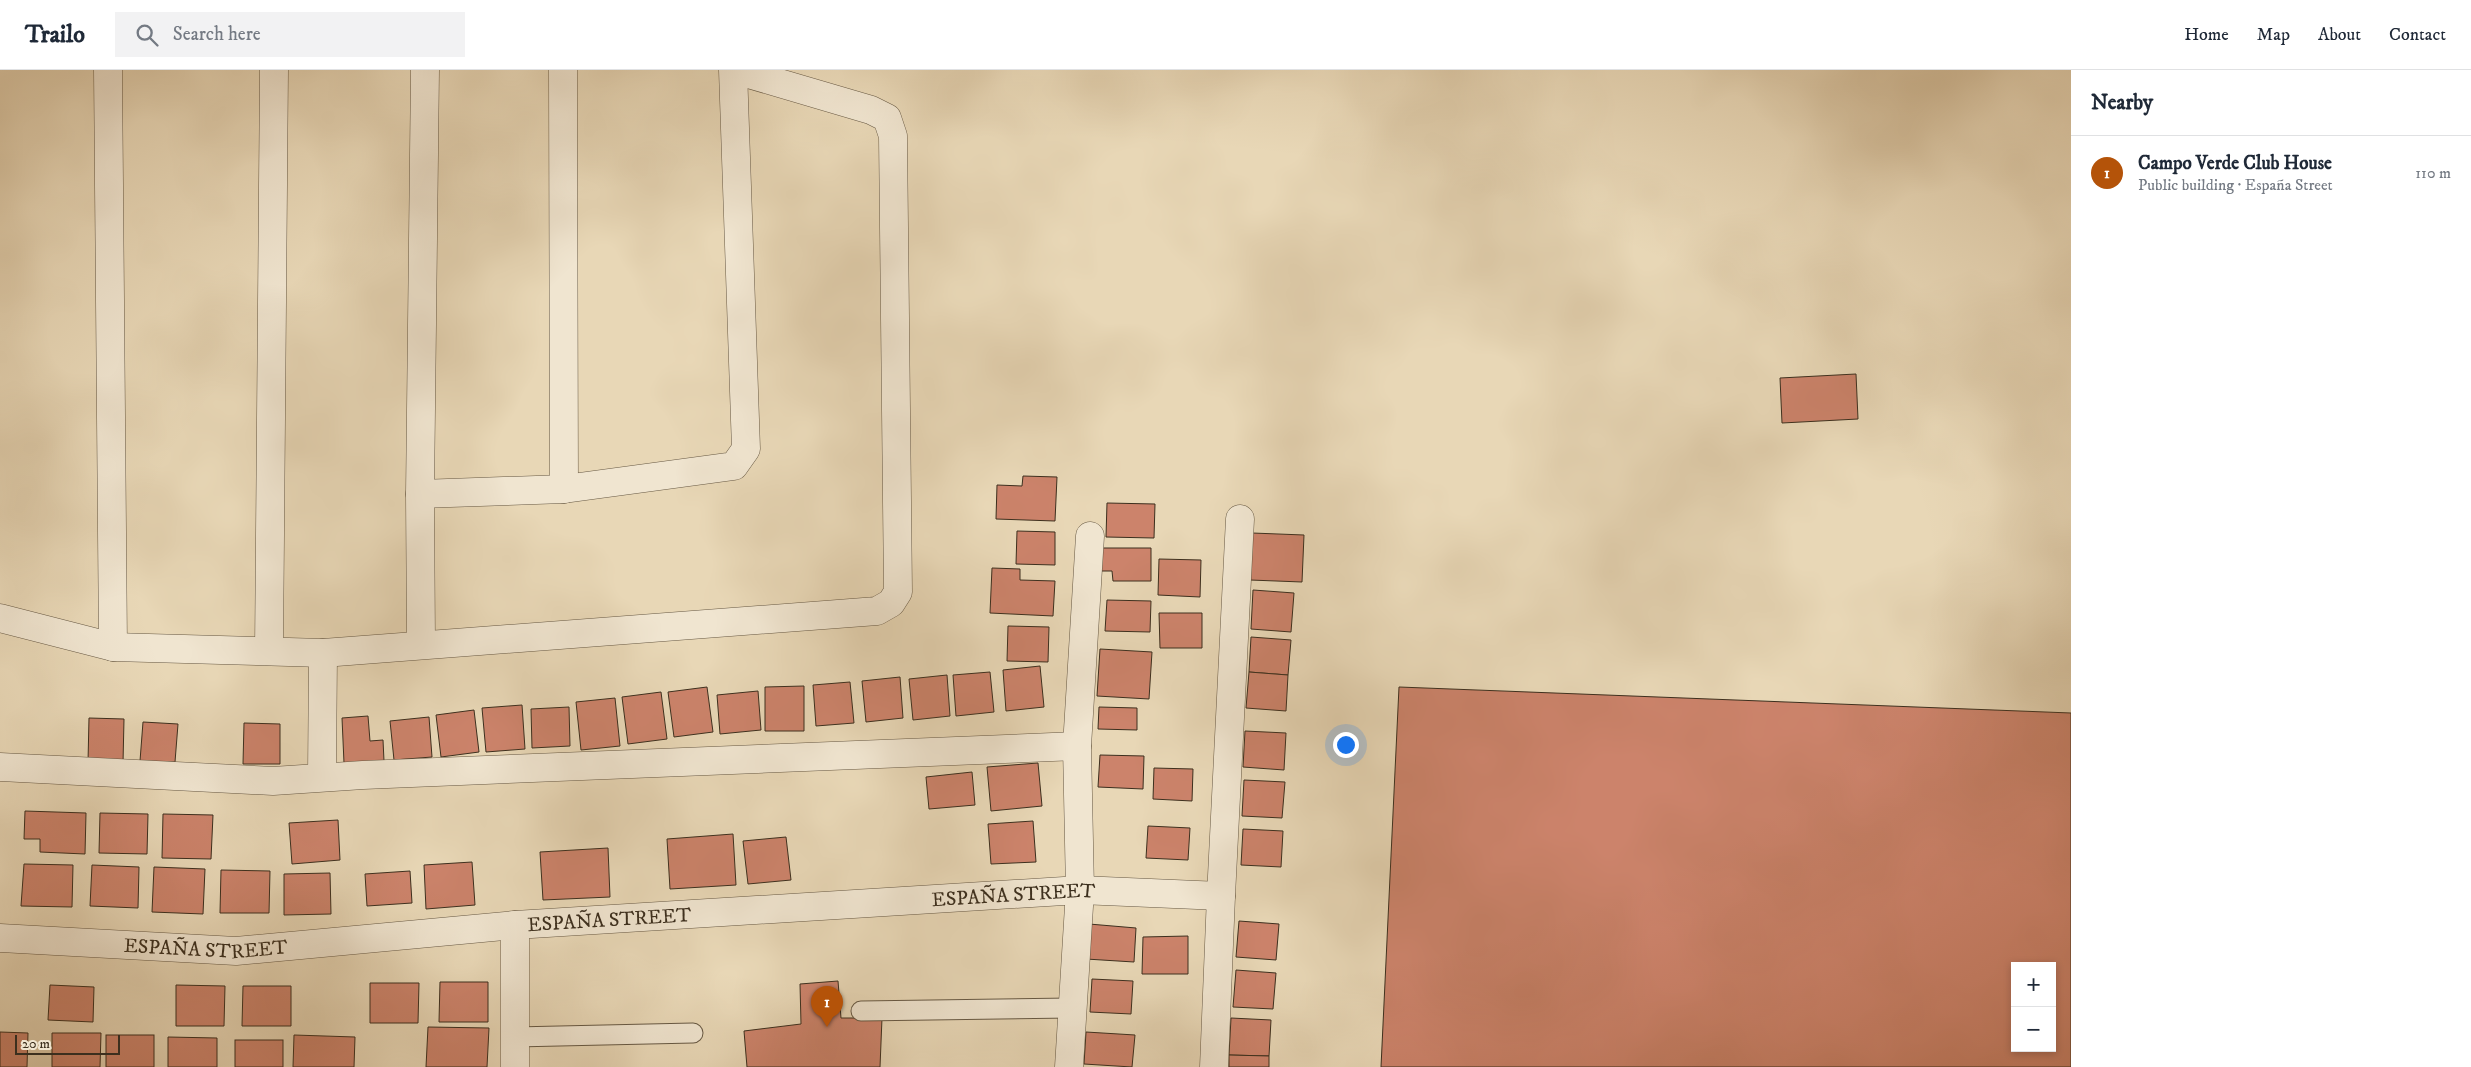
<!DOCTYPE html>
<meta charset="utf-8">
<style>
:root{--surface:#fff;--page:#f2f2f3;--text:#1f2937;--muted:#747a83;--line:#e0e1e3;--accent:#b45309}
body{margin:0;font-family:"IM FELL DW Pica",serif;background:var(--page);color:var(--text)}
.controls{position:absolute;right:15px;bottom:15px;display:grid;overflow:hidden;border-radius:0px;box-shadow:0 2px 8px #0003}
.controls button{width:45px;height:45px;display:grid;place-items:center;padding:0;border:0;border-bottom:1px solid var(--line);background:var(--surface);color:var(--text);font:25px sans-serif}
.scale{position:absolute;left:15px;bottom:12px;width:105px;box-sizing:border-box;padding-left:5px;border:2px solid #3c2f1e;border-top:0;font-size:14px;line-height:18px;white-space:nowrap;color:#3c2f1e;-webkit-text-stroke:4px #f0e5d0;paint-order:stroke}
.you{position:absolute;left:1345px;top:674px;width:18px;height:18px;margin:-12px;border:4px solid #fff;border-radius:50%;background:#1a73e8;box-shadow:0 0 0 8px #1a73e833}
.badge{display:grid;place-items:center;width:32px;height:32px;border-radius:50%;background:var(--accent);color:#fff;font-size:16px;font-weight:700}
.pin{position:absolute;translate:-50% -41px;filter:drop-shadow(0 1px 2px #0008)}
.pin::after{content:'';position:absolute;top:26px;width:18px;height:15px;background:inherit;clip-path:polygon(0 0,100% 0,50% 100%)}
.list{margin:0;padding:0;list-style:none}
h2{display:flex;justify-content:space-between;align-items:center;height:65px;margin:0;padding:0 20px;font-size:21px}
h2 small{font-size:16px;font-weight:400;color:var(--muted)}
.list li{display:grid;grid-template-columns:32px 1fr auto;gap:15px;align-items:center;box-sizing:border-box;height:75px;padding:0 20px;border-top:1px solid var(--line)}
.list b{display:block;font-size:19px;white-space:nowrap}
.list p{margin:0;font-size:16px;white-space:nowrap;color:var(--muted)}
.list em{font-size:16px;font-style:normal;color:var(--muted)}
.icon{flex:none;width:28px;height:28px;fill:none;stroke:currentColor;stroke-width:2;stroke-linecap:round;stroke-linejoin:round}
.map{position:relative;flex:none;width:2071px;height:997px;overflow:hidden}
header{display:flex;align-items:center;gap:30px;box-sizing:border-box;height:70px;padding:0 25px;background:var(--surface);border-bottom:1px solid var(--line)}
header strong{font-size:24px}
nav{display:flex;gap:28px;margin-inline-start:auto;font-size:18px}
.search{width:350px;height:45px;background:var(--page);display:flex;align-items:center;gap:12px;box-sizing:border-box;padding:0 18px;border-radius:0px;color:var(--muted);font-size:19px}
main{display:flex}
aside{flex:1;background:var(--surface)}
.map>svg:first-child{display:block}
</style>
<header>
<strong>Trailo</strong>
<div class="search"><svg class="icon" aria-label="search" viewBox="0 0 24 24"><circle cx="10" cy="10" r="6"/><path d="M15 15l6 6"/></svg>Search here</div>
<nav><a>Home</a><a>Map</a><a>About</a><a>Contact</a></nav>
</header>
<main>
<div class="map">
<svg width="2071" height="997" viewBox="0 0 2071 997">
<rect width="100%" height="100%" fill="#e8d7b6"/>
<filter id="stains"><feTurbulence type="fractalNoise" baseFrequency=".004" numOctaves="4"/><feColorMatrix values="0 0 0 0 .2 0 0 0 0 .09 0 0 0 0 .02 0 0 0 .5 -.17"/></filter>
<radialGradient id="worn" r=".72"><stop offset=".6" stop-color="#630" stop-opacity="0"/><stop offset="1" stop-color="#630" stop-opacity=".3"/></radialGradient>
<g fill="#cc836b" stroke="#3c2f1e" fill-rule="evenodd">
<polygon points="1856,304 1858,349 1782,353 1780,308"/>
<polygon points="1023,406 1057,407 1055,451 996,449 997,415 1022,416"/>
<polygon points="1107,433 1155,434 1154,468 1106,467"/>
<polygon points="1017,461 1055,462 1055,495 1016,494"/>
<polygon points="1252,463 1304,465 1302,512 1250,510"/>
<polygon points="1094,478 1151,478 1151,511 1113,511 1112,501 1094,501"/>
<polygon points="1159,489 1201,490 1200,527 1158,525"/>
<polygon points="992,498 1020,499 1020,510 1055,511 1053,546 990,543"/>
<polygon points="1253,520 1294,523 1291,562 1251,559"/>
<polygon points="1107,530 1151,531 1150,562 1105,561"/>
<polygon points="1159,543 1202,543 1202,578 1160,578"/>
<polygon points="1008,556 1049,557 1048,592 1007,591"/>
<polygon points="1251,567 1291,570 1288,605 1249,602"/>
<polygon points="1100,579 1152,582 1149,629 1097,626"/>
<polygon points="1040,596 1044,637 1006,641 1003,600"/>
<polygon points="990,602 994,642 956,646 953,605"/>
<polygon points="1249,602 1288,605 1286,641 1246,638"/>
<polygon points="947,605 950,646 913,650 909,609"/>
<polygon points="900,607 903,648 866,652 862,611"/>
<polygon points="850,612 854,653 816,656 813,615"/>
<polygon points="804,616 804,661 765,661 765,617"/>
<polygon points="707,617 713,662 674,667 668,622"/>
<path d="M 1399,617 L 2071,643 L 2071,997 L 1381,997 ZM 2015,896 L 2052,896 L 2052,978 L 2015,978 Z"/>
<polygon points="758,621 761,660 720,664 717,625"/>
<polygon points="661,622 667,669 628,674 622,627"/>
<polygon points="615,628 620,676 581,680 576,632"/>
<polygon points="522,635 525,679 486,682 482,638"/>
<polygon points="569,637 570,676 532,678 531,639"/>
<polygon points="1099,637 1137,638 1137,660 1098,659"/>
<polygon points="474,640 479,682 441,687 436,645"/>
<polygon points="368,646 370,671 383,670 384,691 344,693 342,648"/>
<polygon points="429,647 432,687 394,690 390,651"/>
<polygon points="89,648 124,649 123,693 88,692"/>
<polygon points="143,652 178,654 175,692 140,691"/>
<polygon points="244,653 280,654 280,694 243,694"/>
<polygon points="1245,661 1286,663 1284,700 1243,697"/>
<polygon points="1100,685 1144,686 1143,719 1098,717"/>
<polygon points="1038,693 1042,736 991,741 987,697"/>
<polygon points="1154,698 1193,699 1192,731 1153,729"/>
<polygon points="972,702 975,735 929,739 926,707"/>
<polygon points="1244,710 1285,712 1282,748 1242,746"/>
<polygon points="25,741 86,743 85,784 40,782 40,769 24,769"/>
<polygon points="100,743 148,744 147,784 99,783"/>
<polygon points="163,744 213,745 211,789 162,788"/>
<polygon points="338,750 340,790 292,794 289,753"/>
<polygon points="1033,751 1036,792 991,794 988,754"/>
<polygon points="1148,756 1190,758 1188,790 1146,788"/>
<polygon points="1243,759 1283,761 1281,797 1241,795"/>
<polygon points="733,764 736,815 670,819 667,769"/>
<polygon points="786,767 791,810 748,814 743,771"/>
<polygon points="608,778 610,827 543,830 540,782"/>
<polygon points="472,792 475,835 426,839 424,795"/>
<polygon points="24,794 73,795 72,837 21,836"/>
<polygon points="92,795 139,797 138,838 90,836"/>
<polygon points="154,797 205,799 203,844 152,842"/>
<polygon points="221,800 270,801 269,843 220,843"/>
<polygon points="410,801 412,833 367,836 365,804"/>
<polygon points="330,803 331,844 284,845 284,804"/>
<polygon points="1239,851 1279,854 1276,890 1236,887"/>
<polygon points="1089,854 1136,858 1134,892 1086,889"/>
<polygon points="1188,866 1188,904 1142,904 1143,867"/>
<polygon points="1236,900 1276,903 1273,939 1233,937"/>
<polygon points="1092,909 1133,911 1131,944 1090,942"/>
<polygon points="838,911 841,948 882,948 880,997 747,997 744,961 801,954 800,914"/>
<polygon points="440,912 488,912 488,952 439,952"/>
<polygon points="370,913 419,913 418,953 370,953"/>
<polygon points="50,915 94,917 93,952 48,950"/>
<polygon points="176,915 225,916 224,956 176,956"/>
<polygon points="243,916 291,916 291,956 242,956"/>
<polygon points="1231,948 1271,950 1269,986 1229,985"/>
<polygon points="428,957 489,958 487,997 426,997"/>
<polygon points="0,962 28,963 27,997 0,997"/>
<polygon points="1086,962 1135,965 1132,997 1084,994"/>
<polygon points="52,963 101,963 100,997 52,997"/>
<rect x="106" y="965" width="48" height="32"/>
<polygon points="294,965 355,967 354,997 293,997"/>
<polygon points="168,967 217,968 217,997 168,997"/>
<rect x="235" y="970" width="48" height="27"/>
<polygon points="1229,985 1269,986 1269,997 1229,997"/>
</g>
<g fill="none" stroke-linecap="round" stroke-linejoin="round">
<defs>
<g id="lane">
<polyline points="861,941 1071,938"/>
<polyline points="515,967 693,963"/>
</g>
<g id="street">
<polyline points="108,0 113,577"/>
<polyline points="563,0 564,419"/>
<polyline points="420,424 564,419 734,396 746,379 733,0"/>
<polyline points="0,548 113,577 323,583 877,541 891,533 898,522 893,66 887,48 871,40 735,0"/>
<polyline points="421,574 420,424 425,0"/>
<polyline points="269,581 274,0"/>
<polyline points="0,697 273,711 363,705 1077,676"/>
<polyline points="322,707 323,583"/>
<polyline points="515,855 515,997"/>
<path id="s1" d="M 0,868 L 236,881 L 515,855 L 1080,820 L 1221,826"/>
<polyline points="1069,997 1080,820 1077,676 1090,466"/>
<polyline points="1214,997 1221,826 1240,449"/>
</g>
</defs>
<use href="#lane" stroke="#675944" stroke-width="21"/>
<use href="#street" stroke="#675944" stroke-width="29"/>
<use href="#lane" stroke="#f0e5d0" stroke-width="19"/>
<use href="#street" stroke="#f0e5d0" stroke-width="28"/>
</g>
<g text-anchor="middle" stroke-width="4.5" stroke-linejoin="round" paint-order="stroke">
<g font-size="20" fill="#3c2f1e" stroke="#f0e5d0">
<text dy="7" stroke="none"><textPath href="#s1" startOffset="1016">ESPAÑA STREET</textPath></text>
<text dy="7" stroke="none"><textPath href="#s1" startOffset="611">ESPAÑA STREET</textPath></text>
<text dy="7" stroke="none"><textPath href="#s1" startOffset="206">ESPAÑA STREET</textPath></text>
</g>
</g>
<rect width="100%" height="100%" filter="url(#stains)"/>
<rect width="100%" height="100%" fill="url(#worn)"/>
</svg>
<div class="controls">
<button>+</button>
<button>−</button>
</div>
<div class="scale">20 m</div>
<div class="you"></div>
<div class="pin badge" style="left:827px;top:957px">1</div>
</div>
<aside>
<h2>Nearby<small></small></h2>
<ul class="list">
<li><span class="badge">1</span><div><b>Campo Verde Club House</b><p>Public building · España Street</p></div><em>110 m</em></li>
</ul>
</aside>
</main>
